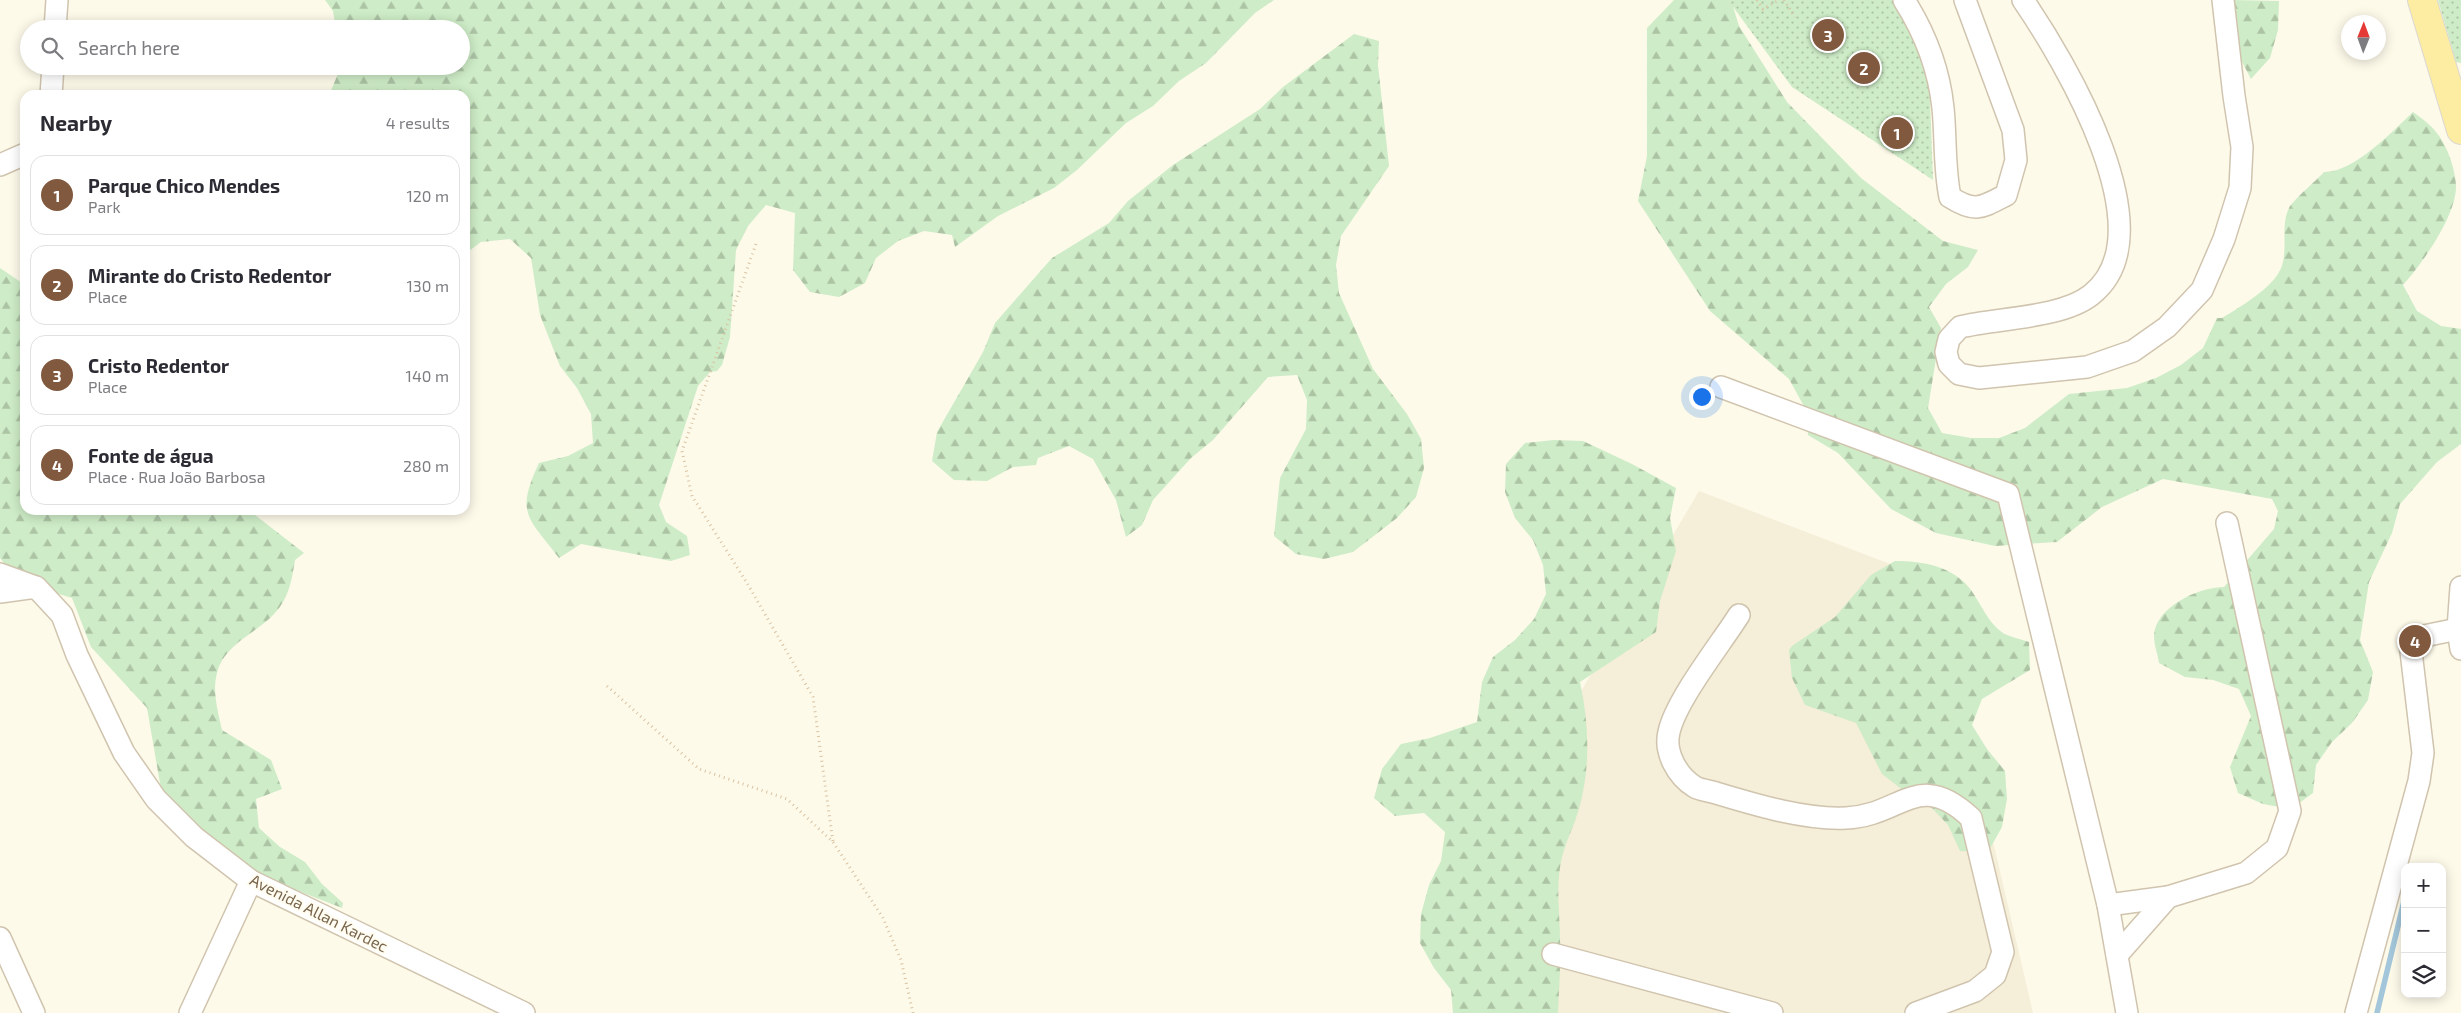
<!DOCTYPE html>
<meta charset="utf-8">
<style>
:root{--surface:#fff;--page:#f7f7f7;--text:#2b2b33;--muted:#7c7c81;--line:#e1e1e2;--accent:#80593f}
body{margin:0;font-family:"Exo 2",sans-serif;background:var(--page);color:var(--text)}
.controls{position:absolute;right:15px;bottom:15px;display:grid;overflow:hidden;border-radius:10px;box-shadow:0 2px 12px #0003}
.controls button{width:45px;height:45px;display:grid;place-items:center;padding:0;border:0;border-bottom:1px solid var(--line);background:var(--surface);color:var(--text);font:25px sans-serif}
.compass{position:absolute;left:2341px;top:15px;width:45px;height:45px;border-radius:50%;background:var(--surface);box-shadow:0 2px 12px #0003;rotate:1deg}
.you{position:absolute;left:1701px;top:396px;width:18px;height:18px;margin:-12px;border:4px solid #fff;border-radius:50%;background:#1a73e8;box-shadow:0 0 0 8px #1a73e833}
.badge{display:grid;place-items:center;width:32px;height:32px;border-radius:50%;background:var(--accent);color:#fff;font-size:16px;font-weight:700}
.pin{position:absolute;translate:-50% -50%;border:2px solid #fff;box-shadow:0 1px 5px #0006}
.list{margin:0;padding:0;list-style:none}
h2{display:flex;justify-content:space-between;align-items:center;height:65px;margin:0;padding:0 20px;font-size:21px}
h2 small{font-size:16px;font-weight:400;color:var(--muted)}
.list li{display:grid;grid-template-columns:32px 1fr auto;gap:15px;align-items:center;box-sizing:border-box;height:80px;margin:0 10px 10px;padding:0 10px;border:1px solid var(--line);border-radius:15px}
.list b{display:block;font-size:19px;white-space:nowrap}
.list p{margin:0;font-size:16px;white-space:nowrap;color:var(--muted)}
.list em{font-size:16px;font-style:normal;color:var(--muted)}
.icon{flex:none;width:28px;height:28px;fill:none;stroke:currentColor;stroke-width:2;stroke-linecap:round;stroke-linejoin:round}
.map{position:relative;flex:none;width:2461px;height:1013px;overflow:hidden}
.search{position:absolute;background:var(--surface);box-shadow:0 2px 12px #0003;left:20px;top:20px;width:450px;height:55px;display:flex;align-items:center;gap:12px;box-sizing:border-box;padding:0 18px;border-radius:28px;color:var(--muted);font-size:19px}
.panel{position:absolute;background:var(--surface);box-shadow:0 2px 12px #0003;left:20px;top:90px;width:450px;height:425px;border-radius:15px}
.map>svg:first-child{display:block}
</style>
<div class="map">
<svg width="2461" height="1013" viewBox="0 0 2461 1013">
<defs>
<pattern id="forest-firs" width="22" height="20" patternUnits="userSpaceOnUse" patternTransform="scale(1.25)"><rect width="22" height="20" fill="#ceecc7"/><path d="M5 1l3.5 6h-7zM16 11l3.5 6h-7z" fill="#acc3a4"/></pattern>
<pattern id="park-dots" width="8" height="8" patternUnits="userSpaceOnUse" patternTransform="scale(1.25)"><rect width="8" height="8" fill="#ceecc7"/><path d="M2 2h.1M6 6h.1" fill="none" stroke="#acc3a4" stroke-width="1.8" stroke-linecap="round"/></pattern>
</defs>
<rect width="100%" height="100%" fill="#fdfaea"/>
<polygon fill="#f5eed8" points="1699,491 1932,580 2033,1013 1525,1013 1580,693"/>
<g fill="url(#forest-firs)">
<path d="M 325,0 L 1274,0 L 1255,13 L 1206,63 L 1179,81 L 1153,106 L 1126,123 L 1077,170 L 1054,188 L 998,216 L 955,247 L 952,235 L 924,231 L 898,241 L 876,258 L 865,283 L 839,297 L 810,292 L 793,270 L 795,213 L 766,205 L 748,226 L 736,250 L 730,337 L 722,365 L 717,371 L 710,372 L 698,386 L 659,505 L 666,522 L 687,536 L 690,555 L 671,561 L 581,544 L 559,558 C 528,517 515,514 539,463 L 568,456 L 593,443 L 591,414 L 577,388 L 560,366 L 540,315 L 531,258 L 510,239 L 481,242 L 465,254 L 465,95 L 329,95 L 338,74 L 338,66 L 461,66 L 461,29 L 336,29 L 333,11 Z"/>
<path d="M 1674,0 L 1731,0 L 1739,26 L 1787,102 L 1861,178 L 1943,241 L 1978,250 L 1968,267 L 1946,284 L 1929,307 L 1941,328 L 1928,408 L 1942,433 L 1971,438 L 1999,438 L 2025,428 L 2069,394 L 2127,388 L 2156,378 L 2181,365 L 2203,348 L 2217,318 L 2222,318 C 2240,307 2279,285 2283,262 C 2287,245 2281,224 2289,208 C 2293,200 2317,180 2324,172 C 2353,173 2393,131 2413,112 C 2421,118 2430,124 2436,132 C 2447,145 2455,168 2456,185 C 2457,215 2422,264 2403,285 L 2417,311 L 2441,326 L 2461,329 L 2461,444 L 2437,462 L 2400,504 L 2392,533 L 2369,582 L 2360,640 L 2373,672 L 2368,700 L 2352,723 L 2332,742 L 2316,765 L 2313,793 L 2291,809 L 2263,804 L 2238,793 L 2230,767 L 2251,716 L 2239,689 L 2213,680 L 2185,677 L 2159,663 C 2158,655 2154,645 2154,636 C 2155,607 2199,587 2224,587 L 2274,529 L 2278,511 L 2272,499 L 2163,479 L 2102,507 L 2057,542 L 1995,546 L 1936,533 L 1891,509 L 1838,453 L 1808,435 L 1806,410 L 1789,379 L 1710,311 L 1638,201 L 1647,156 L 1647,28 Z"/>
<polygon points="2233,0 2279,1 2278,30 2270,58 2251,79 2238,54 2238,25"/>
<polygon points="1354,34 1379,41 1378,65 1389,166 1341,236 1336,265 1339,293 1373,369 1407,414 1421,439 1424,468 1416,497 1397,518 1353,552 1324,559 1296,554 1274,536 1280,478 1306,429 1307,400 1297,375 1268,377 1213,440 1191,458 1153,500 1142,525 1126,537 1116,500 1093,459 1069,446 1038,458 1036,465 1013,467 987,481 954,480 932,461 937,432 983,352 995,323 1052,258 1109,223 1128,201 1173,165 1260,109 1283,87"/>
<path d="M 0,268 L 25,285 L 25,510 L 236,510 L 255,515 L 304,553 L 295,560 C 292,579 289,598 275,613 C 257,633 224,644 217,673 C 212,691 218,712 222,730 L 271,760 L 282,789 L 256,799 L 259,828 L 280,847 L 305,862 L 322,884 L 343,903 L 342,908 L 229,864 L 161,789 L 147,708 L 91,647 L 72,598 L 19,582 L 0,558 Z"/>
<path d="M 1554,440 L 1583,441 L 1632,464 L 1676,488 L 1670,518 L 1676,551 L 1660,601 L 1656,632 L 1580,682 C 1590,728 1591,776 1575,821 C 1567,842 1561,853 1559,876 C 1557,897 1560,919 1560,940 C 1561,964 1559,989 1558,1013 L 1453,1013 L 1451,990 L 1434,968 L 1420,943 L 1421,914 L 1429,885 L 1441,861 L 1445,832 L 1424,813 L 1395,816 L 1374,798 L 1382,769 L 1401,744 L 1430,738 L 1477,722 L 1482,682 L 1493,657 L 1515,640 L 1534,619 L 1546,594 L 1543,565 L 1533,540 L 1515,518 L 1505,492 L 1506,464 L 1525,443 Z"/>
<path d="M 1895,561 C 1923,561 1953,566 1971,590 C 1981,604 1988,623 2003,633 C 2010,637 2021,639 2029,642 L 2030,670 L 1982,699 L 1972,725 L 1987,749 L 2005,771 L 2007,799 L 2002,827 L 1988,852 L 1960,851 L 1948,825 L 1929,805 L 1904,791 L 1882,774 L 1856,723 L 1805,705 L 1792,678 L 1789,650 L 1792,646 L 1835,617 L 1871,575 Z"/>
</g>
<g fill="url(#park-dots)">
<polygon points="1728,0 1893,0 1929,72 1933,180 1792,87"/>
<polygon points="2438,0 2461,0 2461,63 2456,62"/>
</g>
<g fill="none" stroke-linecap="round" stroke-linejoin="round">
<polyline stroke="#a3c6da" stroke-width="5.5" points="2377,1013 2405,897"/>
<defs>
<g id="minor">
<path d="M 1904,0 C 1925,33 1939,69 1943,108 C 1946,138 1944,168 1950,197 C 1975,213 1981,208 2006,195 L 2016,160 L 2013,130 L 1965,0"/>
<path d="M 2023,0 C 2064,60 2169,234 2091,295 C 2062,318 1998,318 1960,327 L 1949,339 L 1946,352 L 1949,364 L 1959,374 L 1979,378 L 2087,367 L 2133,351 L 2167,327 L 2202,290 L 2224,239 L 2240,188 L 2242,147 L 2234,96 L 2223,0"/>
<polyline points="55,29 57,0"/>
<polyline points="51,95 53,66"/>
<polyline points="0,165 25,154"/>
<polyline points="1721,387 2008,494 2108,905 2127,1013"/>
<polyline points="0,574 33,586"/>
<polyline points="2461,587 2458,629 2461,649"/>
<polyline points="0,592 36,587 62,615 77,655 124,753 156,799 194,837 251,881 524,1013"/>
<path d="M 1739,615 C 1720,645 1676,700 1669,732 C 1664,752 1677,776 1695,787 C 1700,790 1710,791 1716,793 C 1756,805 1805,820 1846,818 C 1901,816 1918,768 1971,818 L 2003,952 L 1995,975 L 1975,991 L 1916,1013"/>
<polyline points="2108,905 2168,897 2246,873 2277,848 2290,811 2227,523"/>
<polyline points="0,938 34,1013"/>
<polyline points="1553,954 1772,1013"/>
<polyline points="2117,955 2168,897"/>
<polyline points="190,1013 251,881"/>
<polyline points="2356,1013 2419,781 2423,753 2410,643 2414,638 2458,629"/>
</g>
<polyline id="major" points="2422,0 2461,130"/>
</defs>
<use href="#minor" stroke="#d0c4ae" stroke-width="24"/>
<use href="#major" stroke="#dcd7d0" stroke-width="30"/>
<g stroke="#d9c3a3" stroke-width="3" stroke-dasharray="1 4" stroke-linecap="butt">
<polyline points="1757,0 1763,9 1779,0"/>
<polyline points="1784,0 1795,17"/>
<polyline points="756,244 682,451 692,496 747,583 813,697 833,842"/>
<polyline points="607,686 699,769 787,799 833,842 883,918 901,960 913,1013"/>
</g>
<use href="#minor" stroke="#fff" stroke-width="21"/>
<use href="#major" stroke="#fceda2" stroke-width="28"/>
</g>
<g text-anchor="middle" stroke-width="4.5" stroke-linejoin="round" paint-order="stroke">
<g font-size="16" fill="#79654c" stroke="#fffcf1">
<text transform="translate(319 913) rotate(27)" y="6">Avenida Allan Kardec</text>
</g>
</g>
</svg>
<div class="controls">
<button>+</button>
<button>−</button>
<button><svg class="icon" aria-label="layers" viewBox="0 0 24 24"><path d="M12 4l9 5-9 5-9-5zM3 14l9 5 9-5"/></svg></button>
</div>
<svg class="compass" viewBox="-18 -18 36 36"><path d="M0-13l5 13h-10z" fill="#e53935"/><path d="M0 13l5-13h-10z" fill="#7c7c81"/></svg>
<div class="you"></div>
<div class="pin badge" style="left:1897px;top:133px">1</div>
<div class="pin badge" style="left:1864px;top:68px">2</div>
<div class="pin badge" style="left:1828px;top:35px">3</div>
<div class="pin badge" style="left:2415px;top:641px">4</div>
<div class="search"><svg class="icon" aria-label="search" viewBox="0 0 24 24"><circle cx="10" cy="10" r="6"/><path d="M15 15l6 6"/></svg>Search here</div>
<section class="panel">
<h2>Nearby<small>4 results</small></h2>
<ul class="list">
<li><span class="badge">1</span><div><b>Parque Chico Mendes</b><p>Park</p></div><em>120 m</em></li>
<li><span class="badge">2</span><div><b>Mirante do Cristo Redentor</b><p>Place</p></div><em>130 m</em></li>
<li><span class="badge">3</span><div><b>Cristo Redentor</b><p>Place</p></div><em>140 m</em></li>
<li><span class="badge">4</span><div><b>Fonte de água</b><p>Place · Rua João Barbosa</p></div><em>280 m</em></li>
</ul>
</section>
</div>
